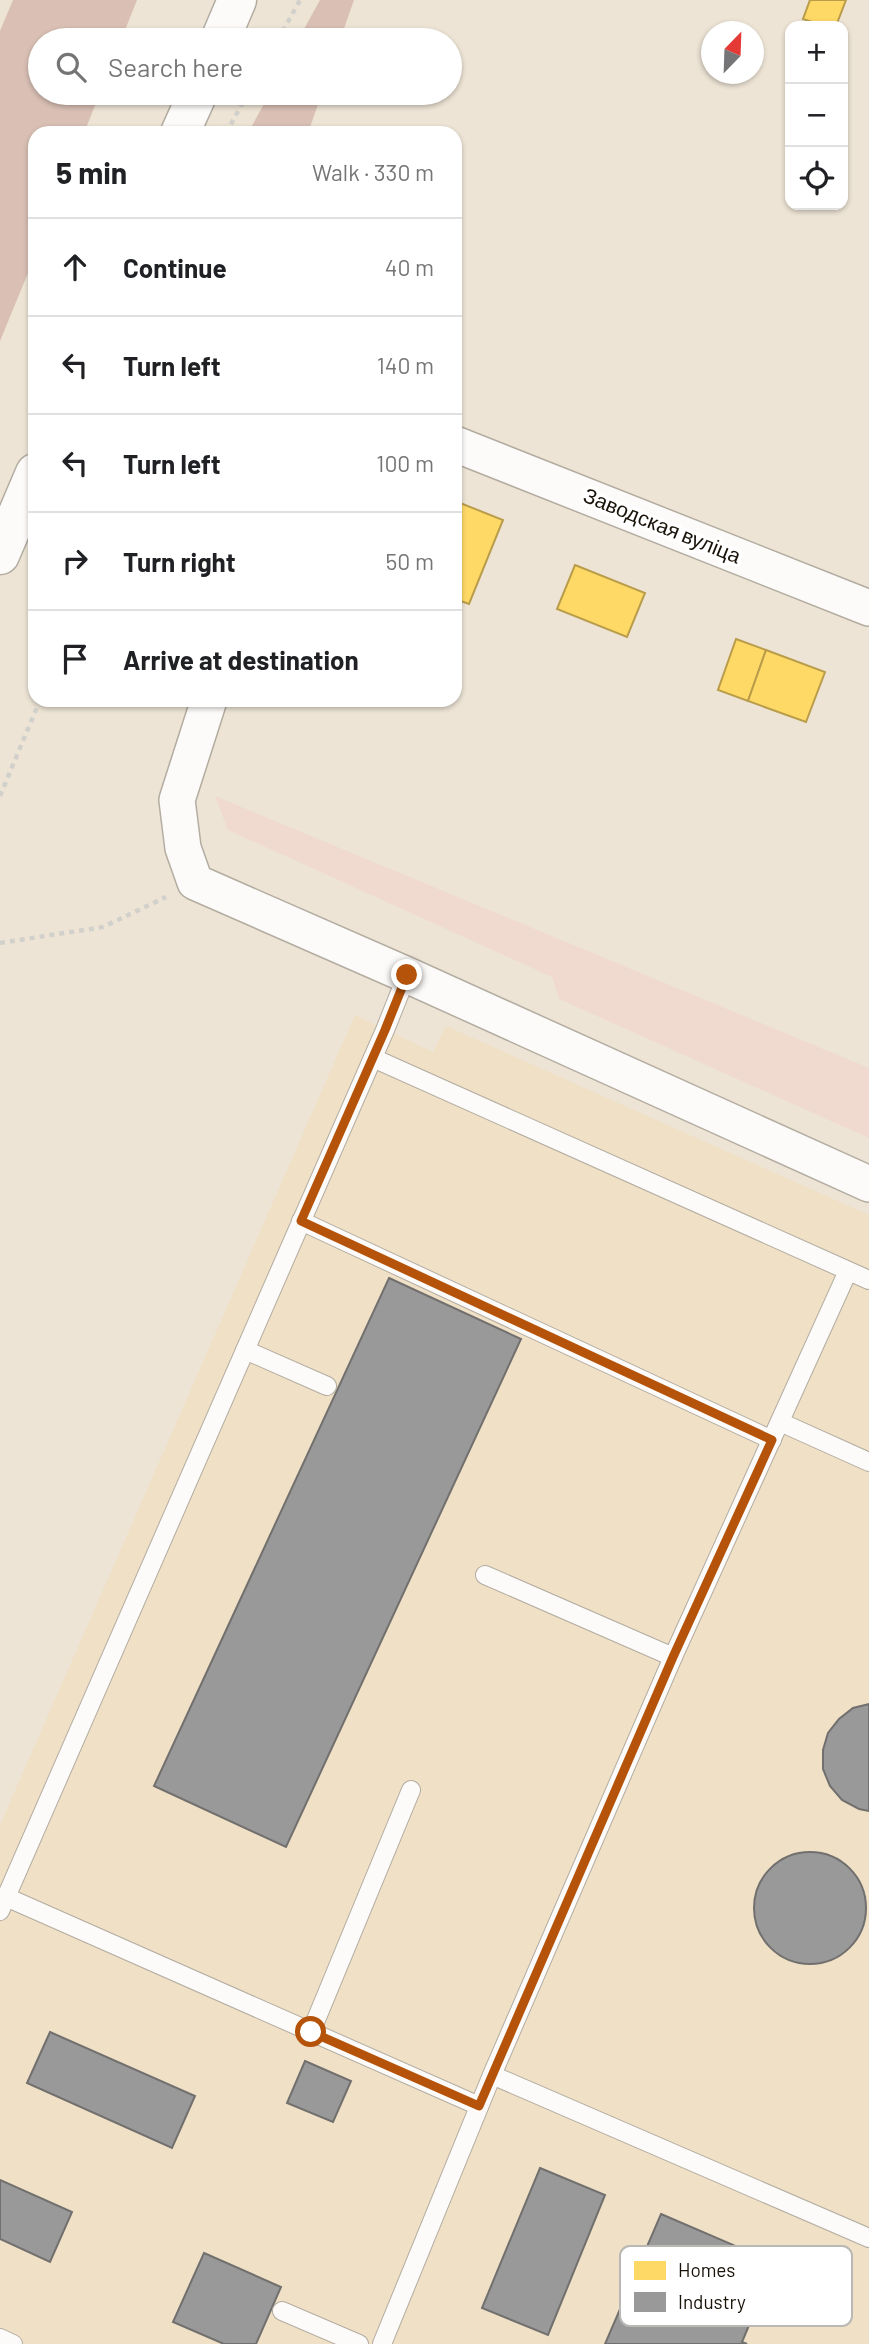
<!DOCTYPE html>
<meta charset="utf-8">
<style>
:root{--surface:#fff;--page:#f6f6f6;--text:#202124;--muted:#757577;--line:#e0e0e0}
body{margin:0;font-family:Barlow,sans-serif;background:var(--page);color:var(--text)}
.controls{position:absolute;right:21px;top:21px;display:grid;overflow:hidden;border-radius:14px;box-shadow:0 2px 5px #0004}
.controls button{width:63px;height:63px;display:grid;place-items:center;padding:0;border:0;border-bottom:2px solid var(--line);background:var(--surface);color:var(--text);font:35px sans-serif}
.compass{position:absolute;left:701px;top:21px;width:63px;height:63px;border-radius:50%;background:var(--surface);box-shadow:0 2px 5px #0004;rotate:23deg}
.stop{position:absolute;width:21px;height:21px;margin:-16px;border:5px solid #b45309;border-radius:50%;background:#fff}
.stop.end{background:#b45309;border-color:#fff;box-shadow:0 2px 7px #0008}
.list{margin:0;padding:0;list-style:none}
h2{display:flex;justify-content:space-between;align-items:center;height:91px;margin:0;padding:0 28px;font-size:30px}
h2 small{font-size:23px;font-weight:400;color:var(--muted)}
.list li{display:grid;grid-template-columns:46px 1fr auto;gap:21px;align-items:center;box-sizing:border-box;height:98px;padding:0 28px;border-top:2px solid var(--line)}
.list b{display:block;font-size:26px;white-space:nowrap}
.list em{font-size:23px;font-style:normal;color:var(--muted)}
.icon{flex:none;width:38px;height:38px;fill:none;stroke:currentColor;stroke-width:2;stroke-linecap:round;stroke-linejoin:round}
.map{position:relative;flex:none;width:869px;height:2344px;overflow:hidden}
.search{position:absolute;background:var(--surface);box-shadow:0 2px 5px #0004;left:28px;top:28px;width:434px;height:77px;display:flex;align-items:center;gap:18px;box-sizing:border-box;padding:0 24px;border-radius:38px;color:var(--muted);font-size:26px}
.panel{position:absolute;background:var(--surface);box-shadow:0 2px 5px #0004;left:28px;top:126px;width:434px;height:581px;border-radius:21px}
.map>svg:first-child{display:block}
</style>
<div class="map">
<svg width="869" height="2344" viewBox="0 0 869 2344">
<rect width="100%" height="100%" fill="#ede4d5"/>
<polygon fill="#efe0c6" points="355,1015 433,1052 446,1026 869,1215 869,2344 0,2344 0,1825"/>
<polygon fill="#f0dad0" points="215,796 869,1068 869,1138 559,999 552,977 228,830"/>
<g fill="#d9bfb4">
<polygon points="13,0 137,0 121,40 40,40 40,93 100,93 84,133 35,133 35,256 0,341 0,31"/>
<polygon points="320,0 354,0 340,40 298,40"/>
<polygon points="270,93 322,93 308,133 248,133"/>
</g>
<g fill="#ffd966" stroke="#ba9d4a" stroke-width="2">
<polygon points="810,0 846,0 836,26 823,26 803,19"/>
<polygon points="455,501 503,520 469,604 455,599"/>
<polygon points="575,565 645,593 627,637 557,609"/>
<polygon points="736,639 766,650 748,701 718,690"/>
<polygon points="766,650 825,672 806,722 748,701"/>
</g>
<g fill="#999" stroke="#72706e" stroke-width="2">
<polygon points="389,1278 521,1339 286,1847 154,1786"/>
<polygon points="869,1704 869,1811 859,1809 842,1800 830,1786 823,1769 823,1750 828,1733 839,1719 853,1708"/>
<circle cx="810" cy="1908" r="56"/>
<polygon points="50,2032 195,2096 172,2148 27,2083"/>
<polygon points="305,2061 351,2081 333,2122 287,2103"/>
<polygon points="540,2168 605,2195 548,2335 482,2308"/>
<polygon points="0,2180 72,2212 50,2262 0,2239"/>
<polygon points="661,2214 775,2263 742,2342 747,2344 605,2344"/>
<polygon points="204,2253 281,2287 256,2344 224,2344 173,2322"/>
</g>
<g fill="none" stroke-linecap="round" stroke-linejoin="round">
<defs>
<g id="lane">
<polyline points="373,1058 869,1280"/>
<polyline points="301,1221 772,1440"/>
<polyline points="245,1350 327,1386"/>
<polyline points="780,1422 869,1462"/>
<polyline points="485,1575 673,1657"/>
<polyline points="6,1897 479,2106"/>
<polyline points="0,1911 385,1030 407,975"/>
<polyline points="311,2032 411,1790"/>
<polyline points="492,2075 869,2238"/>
<polyline points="282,2311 359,2344"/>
<polyline points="0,2338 13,2344"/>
<polyline points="382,2344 492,2075 673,1657 848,1271"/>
</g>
<g id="street">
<polyline points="455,444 869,608"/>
<polyline points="209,700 177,800 183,848 195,882 407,975 869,1184"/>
</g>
<g id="primary">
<polyline points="220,40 237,0"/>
<polyline points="180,133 198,93"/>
<polyline points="0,555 35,473"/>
</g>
</defs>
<use href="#lane" stroke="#b3aca1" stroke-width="20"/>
<use href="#street" stroke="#b3aca1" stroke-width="38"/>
<use href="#primary" stroke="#b3aca1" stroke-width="41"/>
<g stroke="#d2d0cb" stroke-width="4.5" stroke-dasharray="5 5" stroke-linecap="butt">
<polyline points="278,40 300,0"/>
<polyline points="226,133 248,93"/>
<polyline points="0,796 40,700"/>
<polyline points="0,943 103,927 166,897"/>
</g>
<use href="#lane" stroke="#fcfbf9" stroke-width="18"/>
<use href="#street" stroke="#fcfbf9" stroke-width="35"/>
<use href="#primary" stroke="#fcfbf9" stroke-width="38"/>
</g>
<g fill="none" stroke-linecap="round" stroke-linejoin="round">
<polyline stroke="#b45309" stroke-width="9" points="311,2032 479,2106 673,1657 772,1440 301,1221 385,1030 407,975"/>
</g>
<g text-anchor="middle" stroke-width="7" stroke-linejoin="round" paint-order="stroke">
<g font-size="21" fill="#181208" stroke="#fff">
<text transform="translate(662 526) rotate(22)" y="7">Заводская вуліца</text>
</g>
</g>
<rect x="620" y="2246" width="232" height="80" rx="10" fill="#fff" stroke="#bab8b5" stroke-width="2"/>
<rect x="634" y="2261" width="32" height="19" fill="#ffd966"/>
<rect x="634" y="2292" width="32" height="20" fill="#999"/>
<g font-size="19" fill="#181208">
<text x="678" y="2277">Homes</text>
<text x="678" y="2309">Industry</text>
</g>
</svg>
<div class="controls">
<button>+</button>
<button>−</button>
<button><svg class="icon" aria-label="locate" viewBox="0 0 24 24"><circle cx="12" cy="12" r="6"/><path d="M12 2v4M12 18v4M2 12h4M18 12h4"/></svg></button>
</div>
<svg class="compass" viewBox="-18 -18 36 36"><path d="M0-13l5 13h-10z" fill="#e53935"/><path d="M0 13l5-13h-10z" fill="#757577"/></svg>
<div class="stop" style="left:311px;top:2032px"></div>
<div class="stop end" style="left:407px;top:975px"></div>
<div class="search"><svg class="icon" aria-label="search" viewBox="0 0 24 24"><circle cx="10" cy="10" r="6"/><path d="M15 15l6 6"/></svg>Search here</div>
<section class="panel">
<h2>5 min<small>Walk · 330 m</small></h2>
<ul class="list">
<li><svg class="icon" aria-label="ahead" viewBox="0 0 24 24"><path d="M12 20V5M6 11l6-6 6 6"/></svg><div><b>Continue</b></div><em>40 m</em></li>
<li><svg class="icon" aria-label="left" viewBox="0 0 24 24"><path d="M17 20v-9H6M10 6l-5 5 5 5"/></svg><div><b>Turn left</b></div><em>140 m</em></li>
<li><svg class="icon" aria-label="left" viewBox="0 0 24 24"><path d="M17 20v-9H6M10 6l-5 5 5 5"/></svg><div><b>Turn left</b></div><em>100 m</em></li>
<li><svg class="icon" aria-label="right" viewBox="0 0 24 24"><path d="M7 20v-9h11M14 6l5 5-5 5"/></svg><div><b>Turn right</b></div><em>50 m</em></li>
<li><svg class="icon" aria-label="arrive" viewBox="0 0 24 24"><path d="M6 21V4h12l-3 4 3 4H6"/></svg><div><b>Arrive at destination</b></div></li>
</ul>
</section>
</div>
